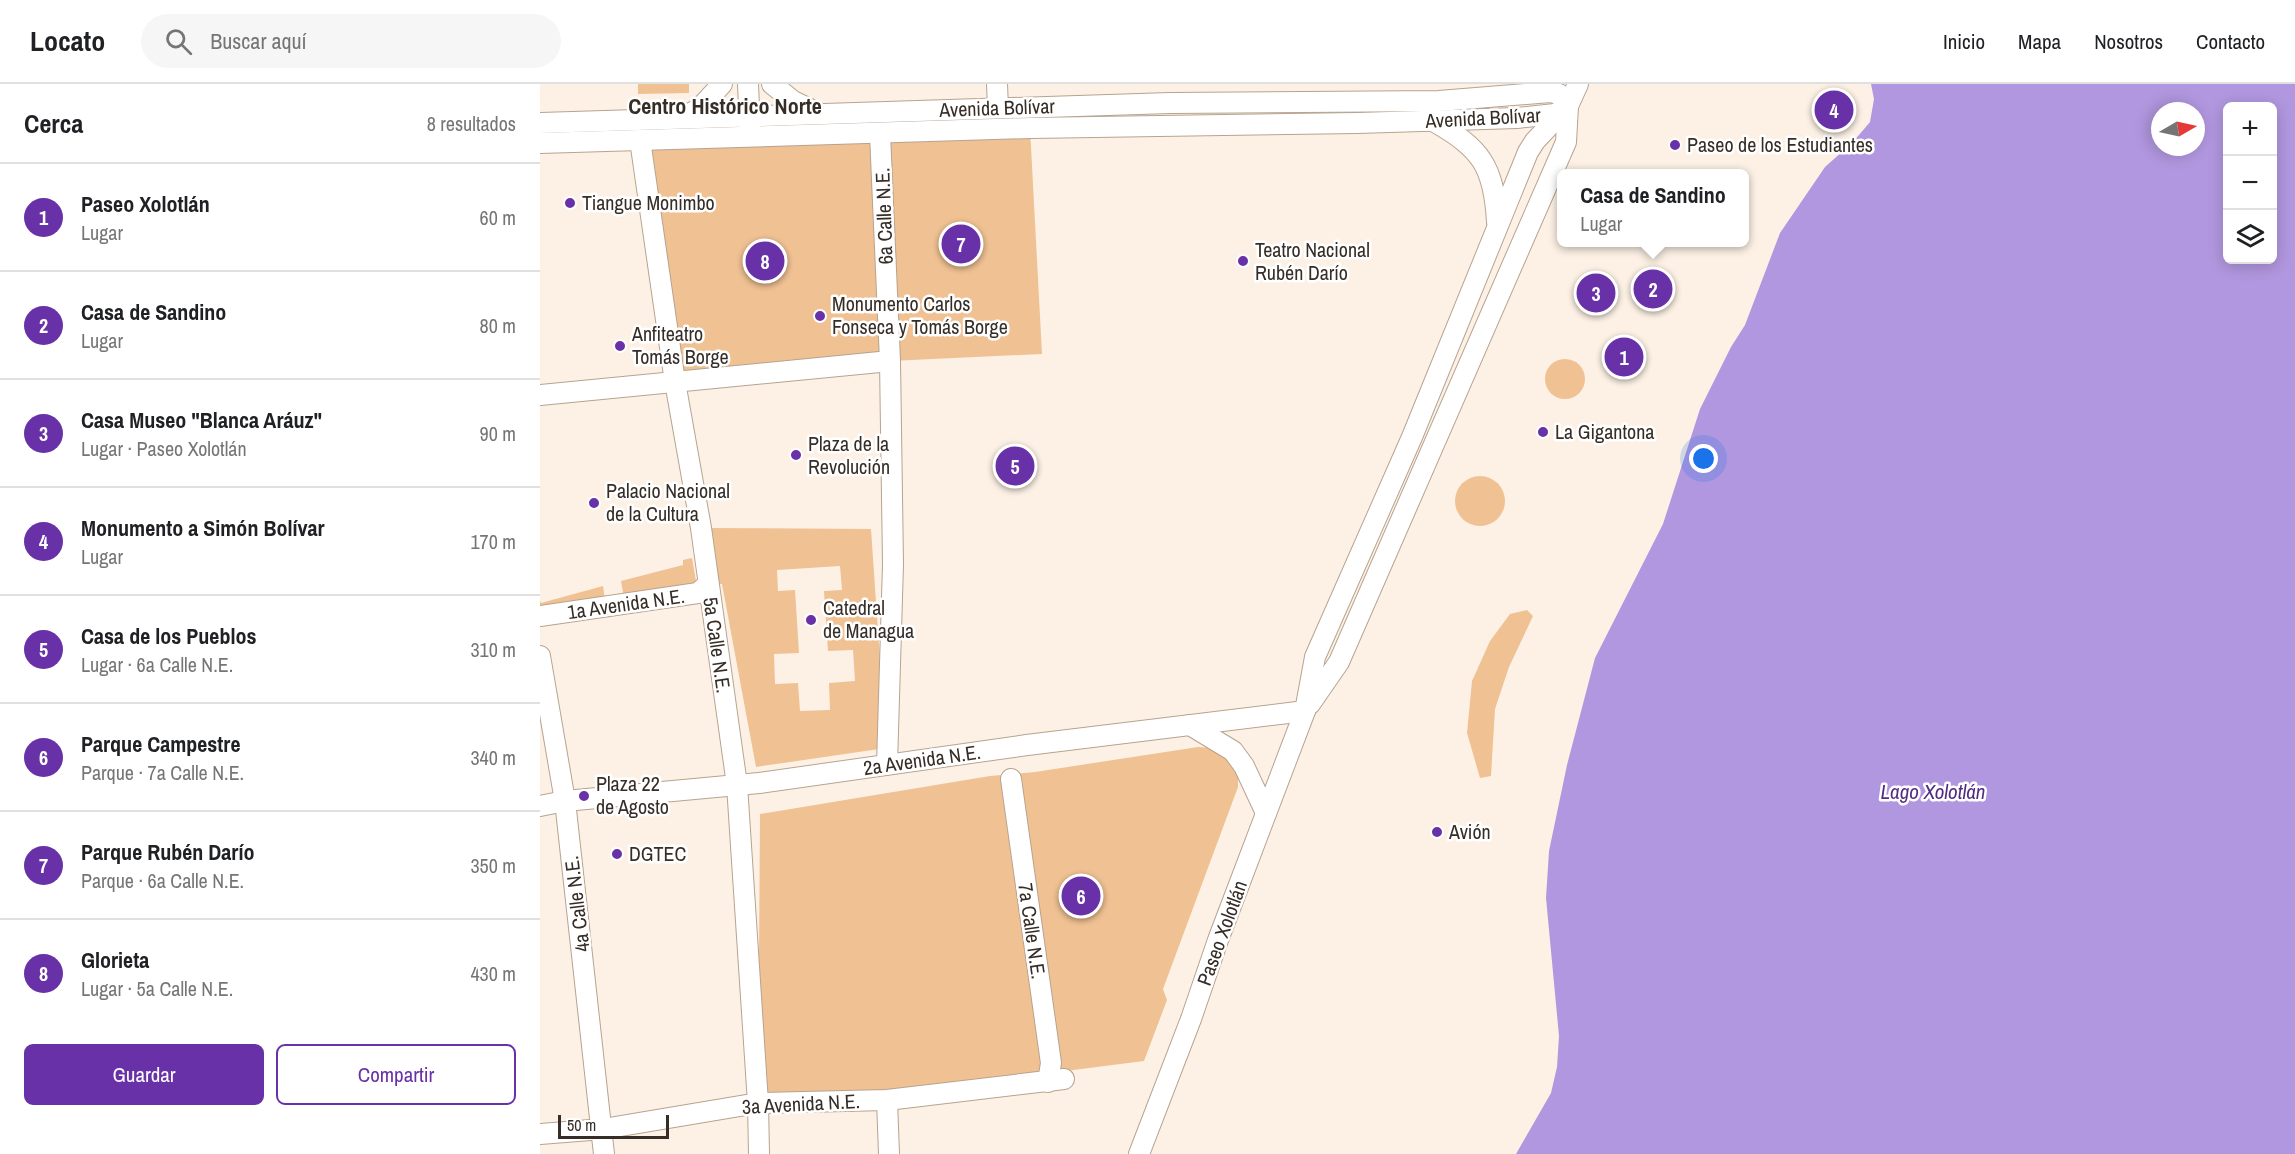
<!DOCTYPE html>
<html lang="es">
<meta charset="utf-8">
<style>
:root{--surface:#fff;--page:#f6f6f6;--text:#202124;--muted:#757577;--line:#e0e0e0;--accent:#6831a7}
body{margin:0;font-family:"Archivo Narrow",sans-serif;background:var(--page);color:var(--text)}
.controls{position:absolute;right:18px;top:18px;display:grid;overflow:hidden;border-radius:9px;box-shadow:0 3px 15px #0003}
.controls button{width:54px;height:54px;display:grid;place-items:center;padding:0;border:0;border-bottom:2px solid var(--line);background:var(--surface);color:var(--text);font:30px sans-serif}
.compass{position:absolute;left:1611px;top:18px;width:54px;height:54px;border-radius:50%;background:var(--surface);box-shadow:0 3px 15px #0003;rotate:81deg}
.scale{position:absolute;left:18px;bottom:15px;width:111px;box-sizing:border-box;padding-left:6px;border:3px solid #352d26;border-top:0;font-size:16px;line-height:21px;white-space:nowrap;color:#352d26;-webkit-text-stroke:4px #fff;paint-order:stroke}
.you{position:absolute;left:1164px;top:375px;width:21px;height:21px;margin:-15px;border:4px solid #fff;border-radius:50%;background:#1a73e8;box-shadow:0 0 0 9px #1a73e833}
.badge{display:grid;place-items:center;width:39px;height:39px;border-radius:50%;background:var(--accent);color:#fff;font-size:20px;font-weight:700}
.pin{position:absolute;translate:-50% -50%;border:3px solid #fff;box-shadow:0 2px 6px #0006}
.popup{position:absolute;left:1017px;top:85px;width:192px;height:78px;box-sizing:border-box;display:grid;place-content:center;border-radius:9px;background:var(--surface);filter:drop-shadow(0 2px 4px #0005);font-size:20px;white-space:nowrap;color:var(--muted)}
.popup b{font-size:22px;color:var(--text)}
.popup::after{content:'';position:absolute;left:50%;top:100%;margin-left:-12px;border:12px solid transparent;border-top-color:var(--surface)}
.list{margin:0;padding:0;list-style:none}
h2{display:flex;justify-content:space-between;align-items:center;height:78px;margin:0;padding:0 24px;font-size:26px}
h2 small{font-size:20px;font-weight:400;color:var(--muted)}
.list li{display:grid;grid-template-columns:39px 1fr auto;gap:18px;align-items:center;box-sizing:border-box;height:108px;padding:0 24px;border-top:2px solid var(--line)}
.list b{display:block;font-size:22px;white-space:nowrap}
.list p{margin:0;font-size:20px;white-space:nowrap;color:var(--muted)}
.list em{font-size:20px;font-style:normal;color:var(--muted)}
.actions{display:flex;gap:12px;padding:18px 24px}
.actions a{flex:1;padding:14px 0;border:2px solid var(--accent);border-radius:9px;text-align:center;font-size:21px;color:var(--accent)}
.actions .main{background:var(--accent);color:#fff}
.icon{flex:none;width:33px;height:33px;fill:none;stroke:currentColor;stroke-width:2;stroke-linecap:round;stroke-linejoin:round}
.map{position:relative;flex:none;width:1755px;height:1070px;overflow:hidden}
header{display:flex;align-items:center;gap:36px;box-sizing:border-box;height:84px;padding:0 30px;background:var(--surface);border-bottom:2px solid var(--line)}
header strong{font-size:28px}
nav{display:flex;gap:33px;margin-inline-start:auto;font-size:21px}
.search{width:420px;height:54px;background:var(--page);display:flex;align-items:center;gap:15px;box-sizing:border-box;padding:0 21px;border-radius:33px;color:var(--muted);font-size:22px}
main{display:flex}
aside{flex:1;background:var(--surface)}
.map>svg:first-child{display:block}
</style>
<header>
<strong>Locato</strong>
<div class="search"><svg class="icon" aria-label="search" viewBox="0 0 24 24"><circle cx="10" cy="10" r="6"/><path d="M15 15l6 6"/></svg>Buscar aquí</div>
<nav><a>Inicio</a><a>Mapa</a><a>Nosotros</a><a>Contacto</a></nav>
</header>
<main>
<aside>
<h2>Cerca<small>8 resultados</small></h2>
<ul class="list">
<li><span class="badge">1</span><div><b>Paseo Xolotlán</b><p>Lugar</p></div><em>60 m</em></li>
<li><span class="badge">2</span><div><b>Casa de Sandino</b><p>Lugar</p></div><em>80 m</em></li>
<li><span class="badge">3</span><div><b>Casa Museo &quot;Blanca Aráuz&quot;</b><p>Lugar · Paseo Xolotlán</p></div><em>90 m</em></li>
<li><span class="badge">4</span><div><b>Monumento a Simón Bolívar</b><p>Lugar</p></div><em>170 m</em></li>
<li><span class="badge">5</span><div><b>Casa de los Pueblos</b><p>Lugar · 6a Calle N.E.</p></div><em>310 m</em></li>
<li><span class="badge">6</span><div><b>Parque Campestre</b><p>Parque · 7a Calle N.E.</p></div><em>340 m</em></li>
<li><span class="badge">7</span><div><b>Parque Rubén Darío</b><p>Parque · 6a Calle N.E.</p></div><em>350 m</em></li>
<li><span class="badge">8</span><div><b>Glorieta</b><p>Lugar · 5a Calle N.E.</p></div><em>430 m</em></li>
</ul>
<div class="actions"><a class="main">Guardar</a><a>Compartir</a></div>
</aside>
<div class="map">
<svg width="1755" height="1070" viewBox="0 0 1755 1070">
<rect width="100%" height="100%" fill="#fdf1e5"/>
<g fill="#f0c193" fill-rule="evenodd">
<polygon points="98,0 149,0 149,9 98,10"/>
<polygon points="490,44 502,270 350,277 135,298 100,56"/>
<circle cx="1025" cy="295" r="20"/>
<circle cx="940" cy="417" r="25"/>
<path d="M 161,444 L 331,445 L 346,664 L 216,683 L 182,500 L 168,500 ZM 300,482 L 302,506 L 284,507 L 288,567 L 313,566 L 315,597 L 289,599 L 290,626 L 260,627 L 258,599 L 235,600 L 234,570 L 259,569 L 255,506 L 238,507 L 237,486 Z"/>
<polygon points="152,474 158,509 85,520 81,497 143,481 143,476"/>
<polygon points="63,502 66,523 0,532 0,516 1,519"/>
<polygon points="987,526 993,532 969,583 955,625 951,692 940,694 927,649 932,597 950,557 970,530"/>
<polygon points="658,663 677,664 698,687 698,703 623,905 627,916 604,977 478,993 218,1019 220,730 450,692 495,688"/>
</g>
<path fill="#b197df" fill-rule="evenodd" d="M 1331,0 L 1755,0 L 1755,1070 L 976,1070 L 1011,1009 L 1017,983 L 1019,952 L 1006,814 L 1009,767 L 1027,681 L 1055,574 L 1123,440 L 1160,325 L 1191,263 L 1205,241 L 1240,149 L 1285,83 L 1313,58 L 1330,38 L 1334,15 ZM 1688,22 L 1732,22 L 1732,176 L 1688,176 ZM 1620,27 L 1656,27 L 1656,63 L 1620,63 Z"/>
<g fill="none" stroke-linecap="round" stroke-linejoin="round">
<defs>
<g id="minor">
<polyline points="208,0 210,45"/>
<polyline points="232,0 253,17 278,29"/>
<polyline points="457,0 458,24"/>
<polyline points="140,34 159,25 182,0"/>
<path d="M 893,37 C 941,64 954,82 957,138"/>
<polyline points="0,39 630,19 899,17 1010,8 1019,10 1028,22"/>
<polyline points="340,50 350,277 353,480 347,681"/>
<polyline points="100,56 135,298 161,444 197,701 218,1019 219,1070"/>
<polyline points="0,59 490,44 818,39 977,34 1015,30 1027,24"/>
<polyline points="0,311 350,277"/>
<polyline points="0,532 158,509 168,500"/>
<polyline points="0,572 25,717 64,1070"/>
<polyline points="770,620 799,578 1026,58 1028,22"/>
<polyline points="650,641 693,667 704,682 726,729"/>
<polyline points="471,695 511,979 508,998"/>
<polyline points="0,722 25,717 219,699 487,661 765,627"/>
<polyline points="347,1016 349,1070"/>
<polyline points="0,1050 63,1045 218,1019 347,1016 524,995"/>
<polyline points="599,1070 651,935 678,856 765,627 775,573 872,353 988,68 995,57 1028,22 1038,0"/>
</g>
</defs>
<use href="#minor" stroke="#b7a390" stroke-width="22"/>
<use href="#minor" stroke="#fff" stroke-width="20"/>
</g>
<g fill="#6831a7" stroke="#fff" stroke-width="2">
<circle cx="1135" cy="61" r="6"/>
<circle cx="30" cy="119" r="6"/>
<circle cx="703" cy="177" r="6"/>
<circle cx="280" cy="232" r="6"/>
<circle cx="80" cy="262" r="6"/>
<circle cx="1003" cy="348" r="6"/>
<circle cx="256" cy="371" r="6"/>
<circle cx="54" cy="419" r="6"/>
<circle cx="271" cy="536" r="6"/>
<circle cx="44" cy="712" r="6"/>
<circle cx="897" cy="748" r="6"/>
<circle cx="77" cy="770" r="6"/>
</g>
<g text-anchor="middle" stroke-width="5" stroke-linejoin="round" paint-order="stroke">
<g font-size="20" fill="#352d26" stroke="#fff">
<text transform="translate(457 24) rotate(-2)" y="7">Avenida Bolívar</text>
<text transform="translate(943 34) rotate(-3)" y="7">Avenida Bolívar</text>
<text transform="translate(344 132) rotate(-92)" y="7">6a Calle N.E.</text>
<text transform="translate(86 520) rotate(-8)" y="7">1a Avenida N.E.</text>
<text transform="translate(177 561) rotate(82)" y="7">5a Calle N.E.</text>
<text transform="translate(382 676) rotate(-8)" y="7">2a Avenida N.E.</text>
<text transform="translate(37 820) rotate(-97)" y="7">4a Calle N.E.</text>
<text transform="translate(492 847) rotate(82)" y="7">7a Calle N.E.</text>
<text transform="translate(682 849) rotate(-70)" y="7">Paseo Xolotlán</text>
<text transform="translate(261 1020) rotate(-3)" y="7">3a Avenida N.E.</text>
</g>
<g font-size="20" fill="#352d26" stroke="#fff" text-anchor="start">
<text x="1147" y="68">Paseo de los Estudiantes</text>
<text x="42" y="126">Tiangue Monimbo</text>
<text x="715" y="173">Teatro Nacional<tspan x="715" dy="23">Rubén Darío</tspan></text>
<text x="292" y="227">Monumento Carlos<tspan x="292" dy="23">Fonseca y Tomás Borge</tspan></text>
<text x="92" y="257">Anfiteatro<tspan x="92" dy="23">Tomás Borge</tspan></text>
<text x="1015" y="355">La Gigantona</text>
<text x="268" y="367">Plaza de la<tspan x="268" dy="23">Revolución</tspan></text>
<text x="66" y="414">Palacio Nacional<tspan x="66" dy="23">de la Cultura</tspan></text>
<text x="283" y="531">Catedral<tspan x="283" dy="23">de Managua</tspan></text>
<text x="56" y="707">Plaza 22<tspan x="56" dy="23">de Agosto</tspan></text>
<text x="909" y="755">Avión</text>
<text x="89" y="777">DGTEC</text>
</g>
<g font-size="21" font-style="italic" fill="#512c81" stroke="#fff">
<text x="1393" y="715">Lago Xolotlán</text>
</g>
<g font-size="22" font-weight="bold" fill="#352d26" stroke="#fff">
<text x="185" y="30">Centro Histórico Norte</text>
</g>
</g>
</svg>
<div class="controls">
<button>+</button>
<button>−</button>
<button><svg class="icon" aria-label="layers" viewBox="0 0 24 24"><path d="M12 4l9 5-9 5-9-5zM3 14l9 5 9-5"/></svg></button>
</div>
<svg class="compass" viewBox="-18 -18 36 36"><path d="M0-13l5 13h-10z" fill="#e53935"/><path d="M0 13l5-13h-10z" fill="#757577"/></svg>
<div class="scale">50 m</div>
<div class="you"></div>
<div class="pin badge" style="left:1084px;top:273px">1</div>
<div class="pin badge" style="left:1113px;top:205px">2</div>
<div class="popup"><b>Casa de Sandino</b>Lugar</div>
<div class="pin badge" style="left:1056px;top:209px">3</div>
<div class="pin badge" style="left:1294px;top:26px">4</div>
<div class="pin badge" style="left:475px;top:382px">5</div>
<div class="pin badge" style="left:541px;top:812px">6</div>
<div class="pin badge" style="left:421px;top:160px">7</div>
<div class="pin badge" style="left:225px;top:177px">8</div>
</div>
</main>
